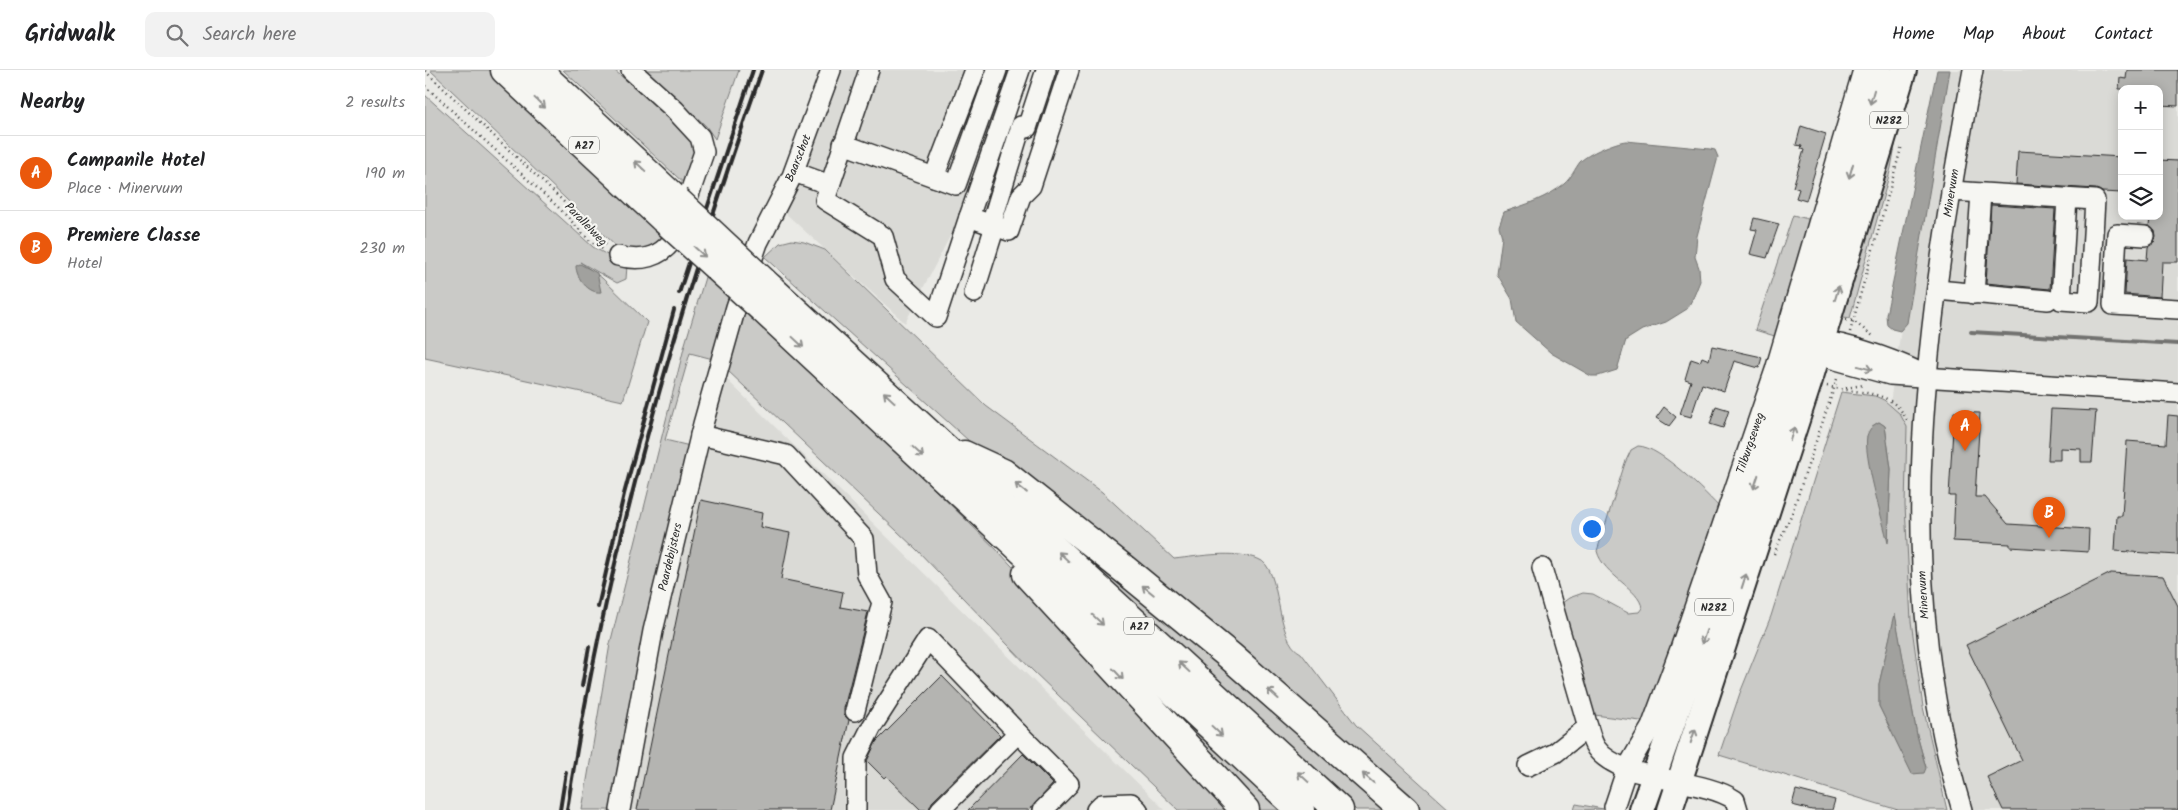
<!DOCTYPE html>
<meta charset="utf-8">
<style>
:root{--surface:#fff;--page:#f2f2f2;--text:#202124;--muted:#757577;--line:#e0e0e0;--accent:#ea580c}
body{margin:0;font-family:Kalam,sans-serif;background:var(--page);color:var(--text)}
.controls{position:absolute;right:15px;top:15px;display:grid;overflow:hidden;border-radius:10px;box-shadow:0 2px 12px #0003}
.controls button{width:45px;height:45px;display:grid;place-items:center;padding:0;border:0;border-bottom:1px solid var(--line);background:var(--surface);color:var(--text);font:25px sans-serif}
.you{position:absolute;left:1166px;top:458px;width:18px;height:18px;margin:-12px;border:4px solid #fff;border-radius:50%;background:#1a73e8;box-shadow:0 0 0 8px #1a73e833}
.badge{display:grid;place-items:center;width:32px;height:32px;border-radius:50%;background:var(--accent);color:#fff;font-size:16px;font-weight:700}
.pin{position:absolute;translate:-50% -41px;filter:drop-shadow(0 1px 2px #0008)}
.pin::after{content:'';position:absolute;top:26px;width:18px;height:15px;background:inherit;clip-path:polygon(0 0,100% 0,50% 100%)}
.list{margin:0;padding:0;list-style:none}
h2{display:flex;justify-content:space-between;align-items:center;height:65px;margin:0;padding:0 20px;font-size:21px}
h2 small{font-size:16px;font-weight:400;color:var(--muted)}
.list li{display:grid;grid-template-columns:32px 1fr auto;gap:15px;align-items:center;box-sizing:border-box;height:75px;padding:0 20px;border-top:1px solid var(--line)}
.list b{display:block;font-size:19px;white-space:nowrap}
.list p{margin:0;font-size:16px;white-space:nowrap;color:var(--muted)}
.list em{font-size:16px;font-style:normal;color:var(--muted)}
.icon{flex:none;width:28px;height:28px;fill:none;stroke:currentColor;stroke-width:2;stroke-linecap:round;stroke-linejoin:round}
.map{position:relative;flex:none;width:1753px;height:740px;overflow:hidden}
header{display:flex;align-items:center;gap:30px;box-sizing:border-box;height:70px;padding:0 25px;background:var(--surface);border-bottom:1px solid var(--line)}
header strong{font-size:24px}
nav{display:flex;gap:28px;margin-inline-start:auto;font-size:18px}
.search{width:350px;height:45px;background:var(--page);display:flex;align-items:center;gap:12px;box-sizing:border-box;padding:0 18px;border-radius:10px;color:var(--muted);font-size:19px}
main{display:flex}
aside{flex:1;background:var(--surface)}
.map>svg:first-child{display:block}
</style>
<header>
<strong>Gridwalk</strong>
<div class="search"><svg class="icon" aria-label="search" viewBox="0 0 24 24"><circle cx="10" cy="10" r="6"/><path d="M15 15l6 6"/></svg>Search here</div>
<nav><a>Home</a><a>Map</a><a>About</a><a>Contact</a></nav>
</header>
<main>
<aside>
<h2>Nearby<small>2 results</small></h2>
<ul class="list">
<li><span class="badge">A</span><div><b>Campanile Hotel</b><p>Place · Minervum</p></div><em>190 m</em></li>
<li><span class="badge">B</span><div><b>Premiere Classe</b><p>Hotel</p></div><em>230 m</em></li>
</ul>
</aside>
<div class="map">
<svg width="1753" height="740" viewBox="0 0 1753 740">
<rect width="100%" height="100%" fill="#eaeae6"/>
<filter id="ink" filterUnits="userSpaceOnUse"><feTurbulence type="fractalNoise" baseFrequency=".02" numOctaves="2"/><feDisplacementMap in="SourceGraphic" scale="10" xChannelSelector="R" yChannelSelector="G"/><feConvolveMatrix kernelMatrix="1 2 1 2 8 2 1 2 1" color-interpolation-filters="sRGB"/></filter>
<g filter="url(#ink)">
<g fill="#dadad6" fill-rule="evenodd">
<polygon points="397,0 585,0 536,145 480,253 345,129 358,108"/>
<path d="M 1515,0 L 1753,0 L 1753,740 L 1536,740 L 1498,623 L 1457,386 ZM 1697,19 L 1734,19 L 1734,146 L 1697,146 Z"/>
<polygon points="285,293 740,740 188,740 265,376"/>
</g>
<g fill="#cacac7" stroke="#7a7a79" fill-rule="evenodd">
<polygon points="5,0 64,0 246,173 199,184"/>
<polygon points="138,0 189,0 223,29 252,50 279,75 265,119"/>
<polygon points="221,0 314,0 290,69 281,56"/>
<polygon points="1481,15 1466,98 1425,248 1413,246"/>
<polygon points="0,25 168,177 202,196 201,209 192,213 155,192 177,208 222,252 198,331 0,288"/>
<polygon points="1368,145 1390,151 1353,267 1330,260"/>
<path d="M 367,170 L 379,172 L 400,180 L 561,336 L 677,422 L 749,489 C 776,486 807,480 833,489 C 858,497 849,571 876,583 L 931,655 L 1025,740 L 991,740 L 606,418 L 544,371 L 340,187 L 355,173 Z"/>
<polygon points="281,204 307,223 288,289 265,283 240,370 265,376 188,740 157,740 185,574 260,274"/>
<polygon points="319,234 575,483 811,740 753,740 607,600 491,479 302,300"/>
<path d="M 1416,322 L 1450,326 L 1459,330 L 1475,344 L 1482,357 L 1480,435 L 1486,551 L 1498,637 L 1522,740 L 1473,740 L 1294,685 L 1315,623 L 1346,546 ZM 1454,352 L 1460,356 L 1466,399 L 1463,471 L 1447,356 ZM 1470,546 L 1492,665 L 1501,697 L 1487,703 L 1454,636 L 1454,614 Z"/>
<path d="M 1213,376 C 1235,376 1281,423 1297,440 L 1223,652 L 1162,644 L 1133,536 L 1144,528 L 1158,523 L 1168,524 L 1203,543 L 1214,542 L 1217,538 C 1215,519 1178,505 1172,481 L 1200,393 L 1206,380 Z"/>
<polygon points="660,477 964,740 931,740 772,594 657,484"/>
<polygon points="688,589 754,639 860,740 830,740"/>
<polygon points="1151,734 1178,739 1149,740"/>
</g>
<g fill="#a1a19e" stroke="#727270">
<polygon points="1512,0 1525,0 1482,253 1475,261 1467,259 1462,255 1461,245"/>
<path d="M 1201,71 L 1285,79 L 1290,80 L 1293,87 L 1272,166 L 1270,187 L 1274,198 L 1275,211 L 1269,226 L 1262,239 L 1241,252 L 1217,260 L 1201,270 L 1192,300 L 1173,306 L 1166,306 L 1126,283 L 1091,252 L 1087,229 L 1072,204 L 1077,167 L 1074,156 L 1079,142 C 1100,135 1122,128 1139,114 C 1147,107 1149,100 1155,92 C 1162,84 1190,72 1201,71 Z"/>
<path d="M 155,194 L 172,203 L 176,222 C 164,224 151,208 151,196 Z"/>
<path d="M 1454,352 L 1460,356 L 1466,399 L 1463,473 C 1458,451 1438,385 1442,366 C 1444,359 1448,355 1454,352 Z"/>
<polygon points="1470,544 1492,665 1501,698 1499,703 1487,704 1454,636 1454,614"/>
</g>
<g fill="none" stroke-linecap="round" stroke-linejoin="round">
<polyline stroke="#727270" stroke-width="4" points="1546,262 1753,274"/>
</g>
<g fill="#b4b4b1" stroke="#2b2b2b">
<polygon points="1702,0 1753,0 1753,36 1734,35 1734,19 1694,19 1695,8 1701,9"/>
<polygon points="1376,56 1401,64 1381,131 1371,128 1374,119 1368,117 1379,80 1376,79 1377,76 1371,75"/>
<polygon points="1593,81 1697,87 1697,123 1677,122 1671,119 1591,114"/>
<polygon points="1734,90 1753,91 1753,192 1737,192 1735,227 1700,224 1702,188 1722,190 1723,177 1729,173 1731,167 1730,161 1724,156 1725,148 1734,149"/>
<polygon points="1566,135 1630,139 1625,219 1561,213"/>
<polygon points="1329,148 1354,154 1342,188 1325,184 1332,160 1326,159"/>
<polygon points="1287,276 1337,287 1334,298 1309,291 1299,321 1277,314 1266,347 1255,344 1266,311 1260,309 1266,289 1275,292 1277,287 1284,290"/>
<polygon points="1291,336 1304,340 1298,358 1285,354"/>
<polygon points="1239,337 1251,347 1244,356 1231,348"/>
<polygon points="1626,339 1671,341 1667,392 1656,392 1656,379 1635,378 1635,390 1623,390"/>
<polygon points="1529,342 1555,343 1550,427 1560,427 1583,454 1664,459 1663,482 1585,477 1585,474 1528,471 1530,426 1524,426"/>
<polygon points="1743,345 1753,346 1753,485 1690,481 1692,446 1697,446 1702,371 1741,374"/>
<polygon points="276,430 337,443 335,457 365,463 356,509 418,522 415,537 443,542 419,638 419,645 424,650 405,740 212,740"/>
<polygon points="1686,503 1738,506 1753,536 1753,740 1578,740 1562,707 1597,690 1541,575"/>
<polygon points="517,606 575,665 507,732 504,740 496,740 461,706 459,708 442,691 451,672"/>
<polygon points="598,684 628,714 604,740 543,740"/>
<polygon points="1371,720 1410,730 1407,740 1387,740 1367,735"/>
</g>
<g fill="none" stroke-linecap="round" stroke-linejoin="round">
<defs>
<g id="minor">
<polyline points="444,0 400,130 458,166 470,209 511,247 544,147"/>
<polyline points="595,0 544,147 584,161 596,126 606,116 644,0"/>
<polyline points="602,58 621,0"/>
<polyline points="418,74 531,115 572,0"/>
<polyline points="369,102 405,115"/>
<polyline points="509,107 550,0"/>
<polyline points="1526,121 1670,130 1664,232 1636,230 1642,128"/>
<polyline points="566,155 596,56"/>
<polyline points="1720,166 1692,164 1688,235 1753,239"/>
<path d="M 193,186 C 215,192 236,188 249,168 L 279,82 L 275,67 L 250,40 L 206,0"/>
<polyline points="1512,220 1623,230"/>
<polyline points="549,223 570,156"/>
<polyline points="1549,224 1556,123"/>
<path d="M 1384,271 C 1413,269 1467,289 1494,302"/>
<polyline points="1383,277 1393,285 1465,305 1753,323"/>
<polyline points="275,365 361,385 439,469 442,505 457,532 430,641"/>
<path d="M 1117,498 L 1163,657 C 1165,664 1167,672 1171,678 C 1195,712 1276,707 1310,730 L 1313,740"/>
<polyline points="593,663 644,714 618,740"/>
<polyline points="1103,696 1130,683 1163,657"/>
<polyline points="1189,737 1202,698 1226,657 1255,579 1350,300 1438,0"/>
<polyline points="195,740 228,561 278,354 311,237 333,173 367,106 406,0"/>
<polyline points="431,740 431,688 446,658 503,569 593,663 515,740"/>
<polyline points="671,740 677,734 706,733 713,740"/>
<path d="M 1537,740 C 1463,498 1502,243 1548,0"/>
</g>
<g id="major">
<polyline points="1217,740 1294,523 1366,305 1455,0"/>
<polyline points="1245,740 1385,310 1479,0"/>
</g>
<g id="highway">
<polyline points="80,0 239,149"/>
<polyline points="112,0 251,130"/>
<polyline points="345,218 914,740"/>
<polyline points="337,238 876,740"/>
<polyline points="539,385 578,403 699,499 805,586 980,740"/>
<polyline points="602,504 820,740"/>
</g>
</defs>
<use href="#minor" stroke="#2b2b2b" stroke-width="22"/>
<use href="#major" stroke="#2b2b2b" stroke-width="28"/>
<use href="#highway" stroke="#2b2b2b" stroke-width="31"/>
<g stroke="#2b2b2b" stroke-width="2.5" stroke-dasharray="1 4" stroke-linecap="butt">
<polyline points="0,1 136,129 183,177"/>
<polyline points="0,16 134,138 165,171 179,180"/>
<polyline points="1421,250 1428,251 1448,266"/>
<polyline points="1425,262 1477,75"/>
<path d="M 1402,316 C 1432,325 1469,317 1483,353"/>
<polyline points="1421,318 1438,315"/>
<polyline points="1349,484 1367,443 1413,306"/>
</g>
<use href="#minor" stroke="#f6f6f2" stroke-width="19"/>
<use href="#major" stroke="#f6f6f2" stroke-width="24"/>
<use href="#highway" stroke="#f6f6f2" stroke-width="28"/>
<g stroke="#2b2b2b" stroke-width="4">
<polyline points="254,223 328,0"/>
<polyline points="173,537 199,424 249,240"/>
<polyline points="157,616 164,577"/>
<polyline points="135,740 141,702"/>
<path d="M 142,740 C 181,487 252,241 337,0"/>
</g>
<defs>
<g id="highway-bridge">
<polyline points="251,130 345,218"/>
<polyline points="239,149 337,238"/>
</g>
</defs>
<use href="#highway-bridge" stroke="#2b2b2b" stroke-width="31" stroke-linecap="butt"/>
<use href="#highway-bridge" stroke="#f6f6f2" stroke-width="28"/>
</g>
<defs><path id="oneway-shaft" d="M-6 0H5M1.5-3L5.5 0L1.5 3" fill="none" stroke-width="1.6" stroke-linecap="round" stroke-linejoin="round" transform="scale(1.25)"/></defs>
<g stroke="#90908e">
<use href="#oneway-shaft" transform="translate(1447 27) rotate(106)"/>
<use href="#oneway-shaft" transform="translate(115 33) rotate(43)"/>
<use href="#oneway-shaft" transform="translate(215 96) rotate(-137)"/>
<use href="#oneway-shaft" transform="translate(1426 101) rotate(106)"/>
<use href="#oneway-shaft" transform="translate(275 182) rotate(42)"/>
<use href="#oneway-shaft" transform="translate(1412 223) rotate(-73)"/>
<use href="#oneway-shaft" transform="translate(373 272) rotate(43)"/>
<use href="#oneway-shaft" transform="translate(1440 298) rotate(15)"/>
<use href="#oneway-shaft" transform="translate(464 327) rotate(-137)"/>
<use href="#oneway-shaft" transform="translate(1367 364) rotate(-72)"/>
<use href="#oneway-shaft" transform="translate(493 382) rotate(43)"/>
<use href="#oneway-shaft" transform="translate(1331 412) rotate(108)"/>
<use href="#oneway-shaft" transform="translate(596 418) rotate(-142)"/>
<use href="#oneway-shaft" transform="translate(639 487) rotate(-137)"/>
<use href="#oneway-shaft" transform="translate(1319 511) rotate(-72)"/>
<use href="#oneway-shaft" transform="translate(723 520) rotate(-141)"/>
<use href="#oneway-shaft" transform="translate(673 550) rotate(43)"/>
<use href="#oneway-shaft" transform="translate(1279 567) rotate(109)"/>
<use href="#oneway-shaft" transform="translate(759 597) rotate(-137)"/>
<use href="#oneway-shaft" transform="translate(693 604) rotate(47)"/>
<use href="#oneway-shaft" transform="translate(848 624) rotate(-138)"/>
<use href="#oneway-shaft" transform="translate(792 661) rotate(43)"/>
<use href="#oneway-shaft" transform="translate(1268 666) rotate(-72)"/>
<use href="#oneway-shaft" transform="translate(878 707) rotate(-137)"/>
<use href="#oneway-shaft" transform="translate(943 708) rotate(-139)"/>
</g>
</g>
<g text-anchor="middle" stroke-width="4.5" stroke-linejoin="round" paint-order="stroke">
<g fill="#f6f6f2" stroke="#686867" stroke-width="1">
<rect x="1445" y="41.5" width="38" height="17" rx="4"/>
<rect x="144" y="66.5" width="30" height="17" rx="4"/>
<rect x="1270" y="528.5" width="38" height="17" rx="4"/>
<rect x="699" y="547.5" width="30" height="17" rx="4"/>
</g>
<g font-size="11" font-weight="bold" fill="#2b2b2b">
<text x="1464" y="54">N282</text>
<text x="159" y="79">A27</text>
<text x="1289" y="541">N282</text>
<text x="714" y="560">A27</text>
</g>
<g font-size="12" fill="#2b2b2b" stroke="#f6f6f2">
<text transform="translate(373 88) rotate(-68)" y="4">Baarschot</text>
<text transform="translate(1526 123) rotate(-81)" y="4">Minervum</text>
<text transform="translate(161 154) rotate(46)" y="4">Parallelweg</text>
<text transform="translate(1325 373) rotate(-71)" y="4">Tilburgseweg</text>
<text transform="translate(245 487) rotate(-77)" y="4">Paardebijsters</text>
<text transform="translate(1498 525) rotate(-94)" y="4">Minervum</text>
</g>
</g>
</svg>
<div class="controls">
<button>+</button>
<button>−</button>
<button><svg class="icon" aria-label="layers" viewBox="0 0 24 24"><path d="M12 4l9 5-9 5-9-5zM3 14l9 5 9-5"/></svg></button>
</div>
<div class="you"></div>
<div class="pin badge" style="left:1540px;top:381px">A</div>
<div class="pin badge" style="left:1624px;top:468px">B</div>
</div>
</main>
